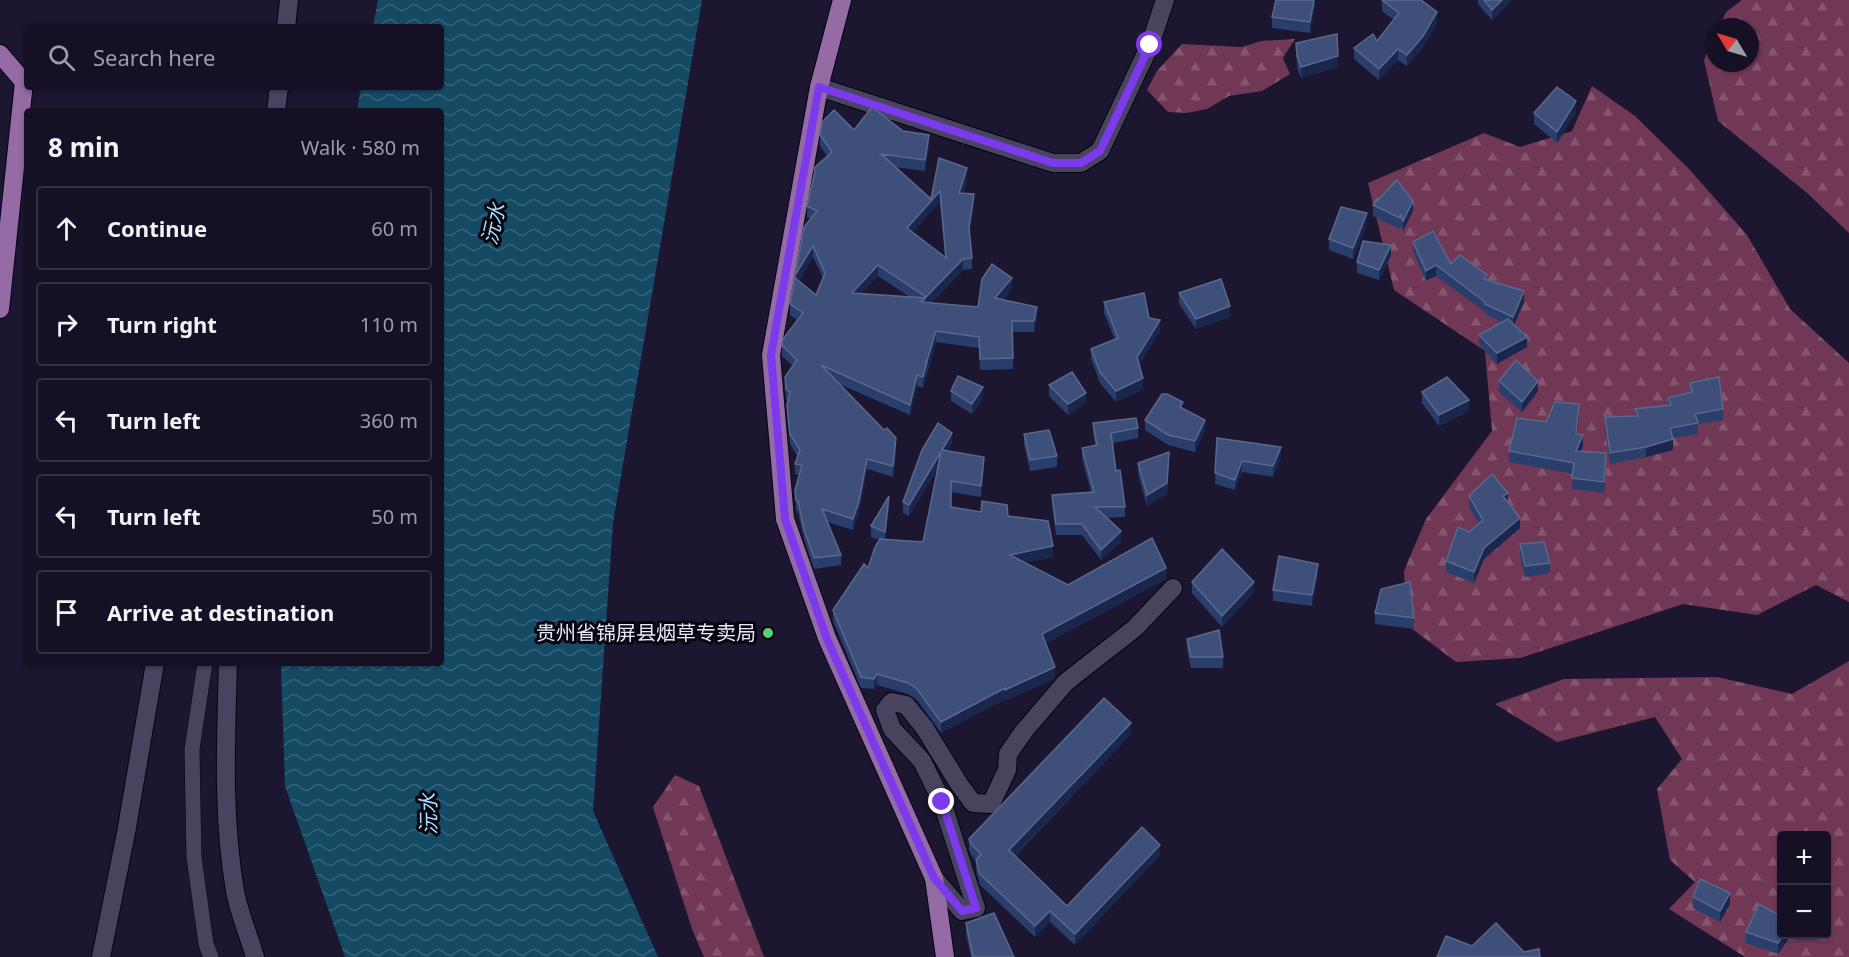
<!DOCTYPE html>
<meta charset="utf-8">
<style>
:root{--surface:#151024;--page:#1e192c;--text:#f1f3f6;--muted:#9d9da6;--line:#343041}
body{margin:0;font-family:"Noto Sans","Noto Sans SC",sans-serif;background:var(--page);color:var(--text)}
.controls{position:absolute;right:18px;bottom:18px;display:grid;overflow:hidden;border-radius:6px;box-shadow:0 2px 4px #0004}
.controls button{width:54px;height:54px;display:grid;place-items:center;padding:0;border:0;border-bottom:2px solid var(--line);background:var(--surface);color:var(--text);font:30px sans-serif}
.compass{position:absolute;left:1705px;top:18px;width:54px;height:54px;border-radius:50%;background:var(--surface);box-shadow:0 2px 4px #0004;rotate:308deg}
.stop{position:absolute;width:18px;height:18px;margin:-14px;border:4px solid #7c3aed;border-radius:50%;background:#fff}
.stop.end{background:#7c3aed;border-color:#fff;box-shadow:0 2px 6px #0008}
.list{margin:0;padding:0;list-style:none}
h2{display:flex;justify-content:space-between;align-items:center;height:78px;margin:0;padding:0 24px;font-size:26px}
h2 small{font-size:20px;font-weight:400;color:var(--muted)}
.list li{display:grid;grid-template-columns:39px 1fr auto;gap:18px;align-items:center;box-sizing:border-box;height:84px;margin:0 12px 12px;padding:0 12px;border:2px solid var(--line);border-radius:6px}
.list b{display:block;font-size:22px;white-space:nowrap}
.list em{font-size:20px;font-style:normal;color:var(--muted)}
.icon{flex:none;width:33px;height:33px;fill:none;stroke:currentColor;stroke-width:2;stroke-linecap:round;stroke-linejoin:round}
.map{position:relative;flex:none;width:1849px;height:957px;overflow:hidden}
.search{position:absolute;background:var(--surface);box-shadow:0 2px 4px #0004;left:24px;top:24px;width:420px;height:66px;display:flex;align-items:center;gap:15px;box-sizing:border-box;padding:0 21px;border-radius:6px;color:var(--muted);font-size:22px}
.panel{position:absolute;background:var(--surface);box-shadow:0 2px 4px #0004;left:24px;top:108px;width:420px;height:558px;border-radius:6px}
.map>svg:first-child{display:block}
</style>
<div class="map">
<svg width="1849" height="957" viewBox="0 0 1849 957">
<defs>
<pattern id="forest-firs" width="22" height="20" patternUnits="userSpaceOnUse" patternTransform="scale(1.5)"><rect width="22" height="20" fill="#713855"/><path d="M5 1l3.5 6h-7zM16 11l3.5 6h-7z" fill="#85556e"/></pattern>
<pattern id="water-waves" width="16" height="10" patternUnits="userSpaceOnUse" patternTransform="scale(1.5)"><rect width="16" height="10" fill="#154a65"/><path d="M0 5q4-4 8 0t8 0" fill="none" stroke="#37647c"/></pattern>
</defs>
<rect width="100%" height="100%" fill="#1c1630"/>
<g fill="url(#forest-firs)" fill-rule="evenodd">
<polygon points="1742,0 1849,0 1849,233 1806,192 1718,121 1704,60 1714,38 1714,63 1750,63 1750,27 1719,27 1726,12"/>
<polygon points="1295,39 1283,58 1290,74 1262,91 1229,96 1207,109 1187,113 1168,112 1147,90 1157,71 1182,44 1242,47 1261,41"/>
<polygon points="1592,86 1635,116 1690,170 1747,235 1790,309 1849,363 1849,643 1849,602 1816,585 1757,615 1683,604 1520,658 1456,662 1407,625 1404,571 1426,519 1492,431 1485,351 1394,290 1368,183 1484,133 1520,147 1572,131"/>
<path d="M 1849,661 L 1849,957 L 1745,957 L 1669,909 L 1695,882 L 1670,860 L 1657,789 L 1682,759 L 1655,717 L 1557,742 L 1495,704 L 1564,679 L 1717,677 L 1792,694 ZM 1782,836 L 1826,836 L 1826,934 L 1782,934 Z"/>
<polygon points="675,775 699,786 764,957 704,957 692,929 653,807"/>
</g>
<polygon fill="url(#water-waves)" points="378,0 702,0 613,523 593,811 658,957 345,957 285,786 281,663 441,663 441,111 357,111 361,87 441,87 441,27 373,27"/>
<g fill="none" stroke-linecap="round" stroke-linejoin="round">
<defs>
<polyline id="pedestrian" points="205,663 192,749 194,857 206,944 211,957"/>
<g id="minor">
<polyline points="819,87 1053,163 1081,163 1100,151 1150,45 1165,0"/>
<polyline points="934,878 962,911 976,908 942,802 922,761 892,729 885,710 892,702 906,705 924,727 959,784 973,803 991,804 1007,770 1008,754 1024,731 1066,682 1135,628 1173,588"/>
</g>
<g id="tertiary">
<polyline points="286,27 289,0"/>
<polyline points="276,111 279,87"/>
<path d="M 228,663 C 226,739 222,816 235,891 C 239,913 249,936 255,957"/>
<polyline points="101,957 126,833 155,663"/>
</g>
<g id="primary">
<polyline points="842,0 819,87 771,355 785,519 827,638 934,878 945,957"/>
<polyline points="0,54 24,82 0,309"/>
</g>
</defs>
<use href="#pedestrian" stroke="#070317" stroke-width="16"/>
<use href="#minor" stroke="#070317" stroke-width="20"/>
<use href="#tertiary" stroke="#070317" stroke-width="20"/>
<use href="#primary" stroke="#070317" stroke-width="20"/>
<use href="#pedestrian" stroke="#48435f" stroke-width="15"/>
<use href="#minor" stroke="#48435f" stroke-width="18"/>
<use href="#tertiary" stroke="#48435f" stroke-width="18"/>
<use href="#primary" stroke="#946ba4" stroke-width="18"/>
</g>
<g fill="#293e6b" fill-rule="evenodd">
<polygon points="1315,0 1315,6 1310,33 1272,28 1272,17"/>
<polygon points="1382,0 1437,23 1423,47 1407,66 1398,60 1379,80 1354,59 1354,48 1377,41 1394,20 1382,11"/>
<polygon points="1478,0 1511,0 1511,1 1492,20 1478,4"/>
<polygon points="1296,43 1338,67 1301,78 1297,67"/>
<polygon points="1576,112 1557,143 1534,124 1534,113"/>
<path d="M 854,130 L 903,131 L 929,145 L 925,171 L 895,167 L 931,199 L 967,179 L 963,193 L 974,205 L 969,234 L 972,258 L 972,269 L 963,270 L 931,303 L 978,307 L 1012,288 L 1003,300 L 1037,317 L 1034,332 L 1013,332 L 1013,369 L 980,370 L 979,348 L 936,342 L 923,388 L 917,386 L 910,415 L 839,384 L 896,449 L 893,477 L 867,469 L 859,512 L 853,530 L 827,522 L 841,555 L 841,565 L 814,569 L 804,539 L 798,512 L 796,511 L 795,490 L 799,475 L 795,474 L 795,464 L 797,456 L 790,444 L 787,415 L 788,401 L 786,399 L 785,388 L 785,377 L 793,366 L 782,356 L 782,345 L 797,320 L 790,315 L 790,304 L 811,219 L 807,217 L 807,206 L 814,177 L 814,168 L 827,156 L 820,146 L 820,135 ZM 940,201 L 945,257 L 913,232 ZM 813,257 L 823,278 L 816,295 L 799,281 ZM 878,276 L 910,297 L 861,293 Z"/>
<polygon points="1373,205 1413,211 1403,231 1401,226 1400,229 1373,216"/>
<polygon points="1367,223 1353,259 1329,250 1329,239"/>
<polygon points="1413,242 1451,264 1487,280 1524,302 1514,325 1527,347 1497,364 1479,345 1479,335 1501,322 1485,314 1485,312 1436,276 1426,281 1413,252"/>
<polygon points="1391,256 1379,280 1357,273 1357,262"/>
<polygon points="1179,293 1230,317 1196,329 1179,304"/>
<polygon points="1104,302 1149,318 1160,331 1139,364 1143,389 1116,402 1100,383 1091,359 1091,349 1115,340 1104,313"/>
<polygon points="1499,381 1538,391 1522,412 1499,392"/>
<polygon points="1690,383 1723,409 1723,420 1698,424 1698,434 1672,438 1673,450 1646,457 1610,464 1605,428 1605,417 1635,416 1635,409 1668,405 1668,398 1690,393"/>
<polygon points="1049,385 1086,403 1068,415 1049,396"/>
<polygon points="951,391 983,398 972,414 951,401"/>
<polygon points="1422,392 1469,411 1439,426 1422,403"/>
<polygon points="1183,409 1205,430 1195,452 1168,445 1145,430 1145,420"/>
<polygon points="1579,415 1577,434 1583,446 1580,451 1606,464 1604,493 1572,489 1573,474 1509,462 1509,451 1546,422"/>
<polygon points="1093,423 1138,428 1138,438 1113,443 1116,471 1125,507 1125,517 1107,518 1121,542 1101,560 1082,535 1056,535 1052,506 1052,495 1091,492 1082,459 1082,448 1095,445 1093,433"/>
<polygon points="1024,434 1057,456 1057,467 1030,471 1024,445"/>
<polygon points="1217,438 1281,458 1273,477 1242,472 1235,490 1215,484"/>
<polygon points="952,444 948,451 984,468 981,497 951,492 951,507 1008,516 1053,557 1024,563 1068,585 1166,579 1046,643 1055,678 1005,701 1005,699 941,733 917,700 908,694 877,685 874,689 861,688 833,621 833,610 868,568 880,540 871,537 871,526 889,507 885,540 923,542 938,468 909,516 903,513 903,502"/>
<polygon points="1138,463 1169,463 1167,494 1147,506 1138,474"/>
<polygon points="1469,496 1508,502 1520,528 1484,559 1474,583 1446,572 1446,561 1469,532 1479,524 1469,507"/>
<polygon points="1520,544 1550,563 1550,573 1525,577 1520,555"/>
<polygon points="1318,575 1312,606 1273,601 1273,590"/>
<polygon points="1192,582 1254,592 1222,627 1192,593"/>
<polygon points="1375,613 1414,618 1414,629 1375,624"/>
<polygon points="1187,639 1223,657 1223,668 1191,668 1187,650"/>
<polygon points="1131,734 1015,856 1067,906 1160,855 1075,945 1050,922 1035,937 980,885 976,871 976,860 971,855 969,850 969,839"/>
<polygon points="1693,897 1730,904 1720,922 1693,908"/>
<polygon points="966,923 1014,957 971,957 966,934"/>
<polygon points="1746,932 1782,934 1792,934 1778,954 1746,943"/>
</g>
<g fill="#1b264d">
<polygon points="1314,0 1315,0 1315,6 1310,33 1310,22"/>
<polygon points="1502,0 1511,0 1511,1 1492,20 1492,10"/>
<polygon points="1437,12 1437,23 1423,47 1407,66 1407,55"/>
<polygon points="1398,49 1398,60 1379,80 1379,69"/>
<polygon points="1338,56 1338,67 1301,78 1301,67"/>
<polygon points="1576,101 1576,112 1557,143 1557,132"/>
<polygon points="929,135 929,145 925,171 925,160"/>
<polygon points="967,168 967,179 959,204 959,193"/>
<polygon points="940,191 940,201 907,239 907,228"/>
<polygon points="974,194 974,205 969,238 969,228"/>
<polygon points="1413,201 1413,211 1403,231 1403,221"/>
<polygon points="1367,213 1367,223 1353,259 1353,248"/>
<polygon points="1391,245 1391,256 1379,280 1379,270"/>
<polygon points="813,246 813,257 794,288 794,277"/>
<polygon points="963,259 963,270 926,307 926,297"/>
<polygon points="878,265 878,276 852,304 852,293"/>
<polygon points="1436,265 1436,276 1426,281 1426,271"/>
<polygon points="1012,278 1012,288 995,309 995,298"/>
<polygon points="1524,291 1524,302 1513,328 1513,317"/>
<polygon points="1230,306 1230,317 1196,329 1196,319"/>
<polygon points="1037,307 1037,317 1034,332 1034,321"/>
<polygon points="1160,320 1160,331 1137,368 1137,357"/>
<polygon points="936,331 936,342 927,371 927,361"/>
<polygon points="1527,337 1527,347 1497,364 1497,353"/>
<polygon points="927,362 927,372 923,388 923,377"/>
<polygon points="917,375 917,386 910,415 910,405"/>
<polygon points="1143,378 1143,389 1116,402 1116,391"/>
<polygon points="1538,381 1538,391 1522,412 1522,402"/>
<polygon points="983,387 983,398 972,414 972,404"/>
<polygon points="1086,393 1086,403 1068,415 1068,404"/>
<polygon points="1469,400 1469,411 1439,426 1439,415"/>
<polygon points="1579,404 1579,415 1576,444 1576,434"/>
<polygon points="1205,420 1205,430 1195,452 1195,441"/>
<polygon points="952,433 952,444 942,461 942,450"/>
<polygon points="1583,435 1583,446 1576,462 1576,451"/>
<polygon points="896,438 896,449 893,477 893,466"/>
<polygon points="1673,439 1673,450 1646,457 1646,447"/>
<polygon points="1281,447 1281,458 1273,477 1273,466"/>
<polygon points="941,452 941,462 909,516 909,505"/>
<polygon points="1169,452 1167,494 1147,506 1147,495"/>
<polygon points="1606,453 1606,464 1604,493 1604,482"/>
<polygon points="984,457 984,468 981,497 981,486"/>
<polygon points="867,459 867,469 859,512 853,530 853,519"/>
<polygon points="1242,461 1242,472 1235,490 1235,480"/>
<polygon points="1508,493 1508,503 1503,496"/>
<polygon points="889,496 889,507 885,543 885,532"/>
<polygon points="1520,518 1520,528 1484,559 1474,583 1474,572 1484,548"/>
<polygon points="1121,531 1121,542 1101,560 1101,550"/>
<polygon points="1053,546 1053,557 1010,566 1010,555"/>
<polygon points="1318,564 1318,575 1312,606 1312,595"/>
<polygon points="1166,568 1166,579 1042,645 1042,634"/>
<polygon points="1254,582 1254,592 1222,627 1222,616"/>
<polygon points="1055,667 1055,678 1005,701 1005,690"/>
<polygon points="877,674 877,685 874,689 874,679"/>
<polygon points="1005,688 1005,699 941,733 941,722"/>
<polygon points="1131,723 1131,734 1009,861 1009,850"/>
<polygon points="1160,845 1160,855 1075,945 1075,934"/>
<polygon points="1730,893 1730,904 1720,922 1720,911"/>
<polygon points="1050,911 1050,922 1035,937 1035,926"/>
<polygon points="1784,934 1792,934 1778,954 1778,943"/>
</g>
<g fill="#3e507a" stroke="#59688e" stroke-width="1.5" fill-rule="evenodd">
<polygon points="1276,0 1314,0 1310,22 1272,17"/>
<polygon points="1382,0 1421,0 1437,12 1423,36 1407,55 1398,49 1379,69 1354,48 1373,34 1377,41 1399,13"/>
<polygon points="1484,0 1502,0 1492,10"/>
<polygon points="1337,34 1338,56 1301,67 1297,56 1296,43"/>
<polygon points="1557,87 1576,101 1557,132 1534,113"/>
<path d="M 872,107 L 903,131 L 929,135 L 925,160 L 881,154 L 931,199 L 939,158 L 967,168 L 959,193 L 974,194 L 969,228 L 972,258 L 963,259 L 926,297 L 878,265 L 852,293 L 925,298 L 921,302 L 978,307 L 982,279 L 992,264 L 1012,278 L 995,298 L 1037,307 L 1034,321 L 1012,321 L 1013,358 L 980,359 L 979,337 L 936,331 L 927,361 L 925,361 L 927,362 L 923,377 L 917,375 L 910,405 L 821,365 L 884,430 L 887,428 L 896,438 L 893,466 L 867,459 L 859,501 L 853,519 L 822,509 L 841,555 L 814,558 L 804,529 L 798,501 L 796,500 L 795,490 L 802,465 L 795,464 L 800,450 L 790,434 L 787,405 L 790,392 L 786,389 L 785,377 L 797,360 L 782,345 L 783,339 L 803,313 L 790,304 L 804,227 L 817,211 L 807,206 L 815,171 L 814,168 L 832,152 L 820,135 L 822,122 L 834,110 L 854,130 ZM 940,191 L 946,258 L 907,228 ZM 813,246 L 825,273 L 816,295 L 794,277 Z"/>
<polygon points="1397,180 1413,201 1403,221 1401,215 1400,218 1373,205"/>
<polygon points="1341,207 1367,213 1353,248 1329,239"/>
<polygon points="1433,231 1451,264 1460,255 1487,275 1484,279 1524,291 1513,317 1485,304 1485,302 1436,265 1426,271 1413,242"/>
<polygon points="1363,241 1391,245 1379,270 1357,262"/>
<polygon points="1221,279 1230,306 1196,319 1179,293"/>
<polygon points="1144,293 1149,318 1160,320 1137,357 1143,378 1116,391 1100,372 1091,349 1118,338 1104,302"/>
<polygon points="1508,319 1527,337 1497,353 1479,335"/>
<polygon points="1516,360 1538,381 1522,402 1499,381"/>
<polygon points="1072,372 1086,393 1068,404 1049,385"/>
<polygon points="958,376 983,387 972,404 951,391"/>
<polygon points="1447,377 1469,400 1439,415 1422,392"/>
<polygon points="1719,377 1723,409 1695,414 1698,423 1670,428 1673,439 1646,447 1610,453 1605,417 1638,416 1635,409 1671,405 1668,398 1692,392 1690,383"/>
<polygon points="1162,394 1167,394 1183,402 1180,407 1205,420 1195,441 1168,435 1145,420"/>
<polygon points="1555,402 1579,404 1576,434 1583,435 1576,451 1606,453 1604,482 1572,478 1574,463 1509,451 1517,418 1546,422"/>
<polygon points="1136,418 1138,428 1111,433 1116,471 1120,470 1125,507 1095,507 1121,531 1101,550 1082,524 1056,524 1052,495 1094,492 1082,448 1097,445 1093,423"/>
<polygon points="938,423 952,433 942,450 984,457 981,486 951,481 951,507 981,512 982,501 1007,505 1008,516 1048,521 1053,546 1010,555 1068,585 1152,538 1166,568 1042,634 1055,667 1005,690 1005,688 941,722 917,689 908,683 877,674 874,679 861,677 833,610 864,564 868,568 875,547 880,539 923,542 941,452 909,505 903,502 922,450"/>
<polygon points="1049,430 1057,456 1030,460 1024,434"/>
<polygon points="1217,438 1281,447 1273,466 1242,461 1235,480 1215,473"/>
<polygon points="1169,452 1167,483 1147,495 1138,463"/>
<polygon points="1492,474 1508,493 1503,496 1520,518 1484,548 1474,572 1446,561 1458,527 1469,532 1483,520 1469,496"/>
<polygon points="889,496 885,532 871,526"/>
<polygon points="1544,542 1550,563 1525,566 1520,544"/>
<polygon points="1222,549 1254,582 1222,616 1192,582"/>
<polygon points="1279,556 1318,564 1312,595 1273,590"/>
<polygon points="1410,582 1414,618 1375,613 1381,589"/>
<polygon points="1219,630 1223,657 1191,657 1187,639"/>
<polygon points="1104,698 1131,723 1009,850 1067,906 1142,827 1160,845 1075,934 1050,911 1035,926 980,874 976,860 981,854 971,844 969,839"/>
<polygon points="1700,879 1730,893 1720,911 1693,897"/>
<polygon points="1759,904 1782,917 1782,934 1784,934 1778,943 1746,932"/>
<polygon points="994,913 1014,957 973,957 966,923"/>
<polygon points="1496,923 1524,952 1539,949 1540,957 1437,957 1446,936 1472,946"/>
</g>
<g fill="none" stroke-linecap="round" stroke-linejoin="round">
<polyline stroke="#7c3aed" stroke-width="8" points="942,802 976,908 962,911 934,878 827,639 785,519 771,355 819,87 1053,163 1081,163 1100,151 1150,45"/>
</g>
<circle fill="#52d673" stroke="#06050e" stroke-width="2" cx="768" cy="633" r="6"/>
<g text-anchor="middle" stroke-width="6" stroke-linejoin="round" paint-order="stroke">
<g font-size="20" fill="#e9e7f9" stroke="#06050e" text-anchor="end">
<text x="756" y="640">贵州省锦屏县烟草专卖局</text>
</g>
<g font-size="21" font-style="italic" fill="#a6dbfc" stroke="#06050e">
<text transform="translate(494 224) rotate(-77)" y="7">沅水</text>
<text transform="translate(429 814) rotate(-91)" y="7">沅水</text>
</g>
</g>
</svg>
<div class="controls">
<button>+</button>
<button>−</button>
</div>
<svg class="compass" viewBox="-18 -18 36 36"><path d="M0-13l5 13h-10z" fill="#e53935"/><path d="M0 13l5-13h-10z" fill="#9d9da6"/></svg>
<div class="stop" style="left:1150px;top:45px"></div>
<div class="stop end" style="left:942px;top:802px"></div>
<div class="search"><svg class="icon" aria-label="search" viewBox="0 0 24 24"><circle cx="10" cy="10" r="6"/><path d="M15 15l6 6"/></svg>Search here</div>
<section class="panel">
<h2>8 min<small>Walk · 580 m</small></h2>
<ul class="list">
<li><svg class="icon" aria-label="ahead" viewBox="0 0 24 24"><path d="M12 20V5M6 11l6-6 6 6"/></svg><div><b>Continue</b></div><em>60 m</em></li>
<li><svg class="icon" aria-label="right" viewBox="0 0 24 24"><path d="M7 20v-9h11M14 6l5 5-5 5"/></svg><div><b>Turn right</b></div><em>110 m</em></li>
<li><svg class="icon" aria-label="left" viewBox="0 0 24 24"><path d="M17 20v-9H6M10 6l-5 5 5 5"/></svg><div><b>Turn left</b></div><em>360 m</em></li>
<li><svg class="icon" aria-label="left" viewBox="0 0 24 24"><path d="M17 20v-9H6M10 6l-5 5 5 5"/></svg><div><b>Turn left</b></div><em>50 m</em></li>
<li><svg class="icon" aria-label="arrive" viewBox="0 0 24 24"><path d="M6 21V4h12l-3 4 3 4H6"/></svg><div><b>Arrive at destination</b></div></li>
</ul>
</section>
</div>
